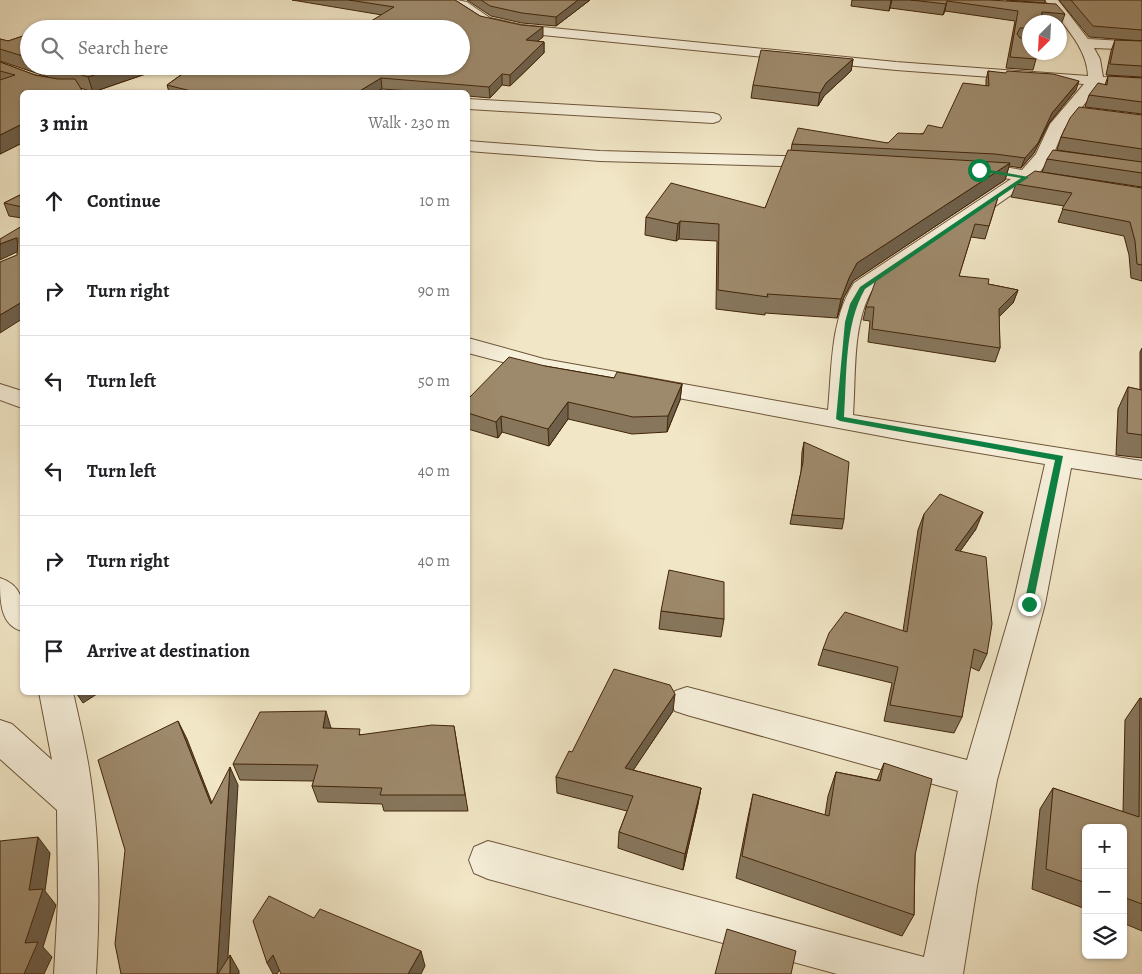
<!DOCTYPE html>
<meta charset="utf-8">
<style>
:root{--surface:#fff;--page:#f6f6f6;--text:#202124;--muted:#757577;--line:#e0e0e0}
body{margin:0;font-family:Alegreya,serif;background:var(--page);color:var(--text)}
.controls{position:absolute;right:15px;bottom:15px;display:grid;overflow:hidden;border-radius:8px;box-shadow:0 1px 4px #0004}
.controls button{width:45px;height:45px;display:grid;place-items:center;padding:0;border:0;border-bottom:1px solid var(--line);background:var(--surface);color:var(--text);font:25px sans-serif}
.compass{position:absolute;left:1022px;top:15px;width:45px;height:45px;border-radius:50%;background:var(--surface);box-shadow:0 1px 4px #0004;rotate:204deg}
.stop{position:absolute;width:15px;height:15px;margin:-11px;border:4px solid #0b8043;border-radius:50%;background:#fff}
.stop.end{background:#0b8043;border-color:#fff;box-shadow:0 1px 5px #0008}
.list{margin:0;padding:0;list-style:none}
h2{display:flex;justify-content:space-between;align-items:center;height:65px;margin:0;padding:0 20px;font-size:21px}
h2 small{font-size:16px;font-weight:400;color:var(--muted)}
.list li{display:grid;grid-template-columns:32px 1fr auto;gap:15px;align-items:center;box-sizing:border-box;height:90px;padding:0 20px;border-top:1px solid var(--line)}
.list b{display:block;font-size:19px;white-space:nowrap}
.list em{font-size:16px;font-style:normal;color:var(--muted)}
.icon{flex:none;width:28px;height:28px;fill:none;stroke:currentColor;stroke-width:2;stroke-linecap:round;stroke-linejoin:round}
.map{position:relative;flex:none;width:1142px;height:974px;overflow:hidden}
.search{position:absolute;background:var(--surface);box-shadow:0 1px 4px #0004;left:20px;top:20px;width:450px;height:55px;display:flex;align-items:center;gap:12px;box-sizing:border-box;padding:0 18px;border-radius:28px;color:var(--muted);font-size:19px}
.panel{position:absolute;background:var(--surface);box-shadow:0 1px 4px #0004;left:20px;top:90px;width:450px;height:605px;border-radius:8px}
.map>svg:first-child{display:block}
</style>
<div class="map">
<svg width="1142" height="974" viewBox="0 0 1142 974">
<rect width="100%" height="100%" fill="#f1e6c6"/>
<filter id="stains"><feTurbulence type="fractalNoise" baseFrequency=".004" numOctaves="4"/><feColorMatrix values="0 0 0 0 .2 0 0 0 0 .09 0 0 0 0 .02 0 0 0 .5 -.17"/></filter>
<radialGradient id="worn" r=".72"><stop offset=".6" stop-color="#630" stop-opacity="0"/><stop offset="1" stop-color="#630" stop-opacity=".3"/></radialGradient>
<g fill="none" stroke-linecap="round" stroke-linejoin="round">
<defs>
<g id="minor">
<path d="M 436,0 L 457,0 L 467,2 L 490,18 L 522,25 L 896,62 L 1088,76 C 1087,46 1061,23 1045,0 L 1058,0 L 1088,39 L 1142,42 L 1142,50 L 1094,48 L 1100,59 L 1103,77 L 1142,79 L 1142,89 L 1100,85 L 1064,129 L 1053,155 L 1039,173 L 1070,179 L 1073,183 L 1070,187 L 1064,188 L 1030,182 L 871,292 C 852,326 856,376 853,415 L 1142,461 L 1142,479 L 1071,468 L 1045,604 L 997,780 L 977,886 L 963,974 L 837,974 L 488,879 L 474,873 L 469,860 L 474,847 L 488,841 L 924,957 L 958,791 L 687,715 L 675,711 L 670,701 L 675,691 L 687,687 L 967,760 L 1013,604 L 1045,464 L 908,441 L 544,373 L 468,353 L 468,338 L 544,359 L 828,410 C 832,368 830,320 854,283 L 1011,179 L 965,174 L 962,170 L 965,166 C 982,162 1004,167 1022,170 L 1036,154 L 1050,124 L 1084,84 L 896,70 L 522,33 L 481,24 L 457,8 L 438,3 Z"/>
<polygon points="468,99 713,113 719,115 721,118 719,121 713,123 468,109"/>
<polygon points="468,141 600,151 820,157 826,158 829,162 826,166 820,167 600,161 468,151"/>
<polygon points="0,384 22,391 22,408 0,400"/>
<path d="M 0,578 C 27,587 22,607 22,631 C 0,625 0,601 0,578 Z"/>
<path d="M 39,692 L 73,692 C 79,720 86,747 90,775 C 100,841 100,908 96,974 L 54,974 L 58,900 L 57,810 L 0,759 L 0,720 L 12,724 L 52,760 Z"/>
</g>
</defs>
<use href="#minor" stroke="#6e5538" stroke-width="2"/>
<use href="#minor" fill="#f6efda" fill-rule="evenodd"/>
</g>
<g fill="#87765c" stroke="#422509">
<polygon points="292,0 455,0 480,16 543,37 537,41 544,42 544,53 510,86 502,85 490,98 468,96 468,92 425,92 382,89 376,92 169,92 167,85 185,72 182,66 461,66 382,15"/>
<polygon points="467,0 590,0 556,26 522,23 491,16"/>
<polygon points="852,0 990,0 1065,14 1061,25 1060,25 1060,22 1030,22 1030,52 1036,59 1033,70 1006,68 1015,21 945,11 943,15 890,8 889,11 851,6"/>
<polygon points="1006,0 1045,0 1045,3"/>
<polygon points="1059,0 1142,0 1142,41 1089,37"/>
<polygon points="29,34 29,66 166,66 166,67 93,92 80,88 22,92 22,143 0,154 0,62 35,75 48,77 0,61 0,39 8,41"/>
<polygon points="1115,40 1142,41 1142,77 1106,75 1111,51"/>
<polygon points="853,59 851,71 824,96 818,106 751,98 753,85"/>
<polygon points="988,71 1076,90 1049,123 1034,153 1021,168 1009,166 1005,180 853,281 844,297 837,318 765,313 765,315 716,309 717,241 679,239 676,241 645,235 646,217 765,208 791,151 792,144 888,143 942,128 986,86 986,80"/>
<polygon points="1108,76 1142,78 1142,114 1085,107 1089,95 1105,85"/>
<polygon points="1142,115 1142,187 1042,172 1047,159 1126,160 1057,150 1061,137"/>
<polygon points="1016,184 1142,188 1142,281 1131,278 1129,255 1124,236 1058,222 1064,206 1011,197"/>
<polygon points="22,194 22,218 9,216 4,203"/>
<polygon points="998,197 985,239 971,237 959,276 988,284 1018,290 1013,303 999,317 1000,348 995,362 868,342 870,321 863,320 866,307"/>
<polygon points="1142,348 1142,458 1116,455 1118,409 1128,387 1140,390 1140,352"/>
<polygon points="545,366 614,378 682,384 680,400 667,432 632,434 568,419 549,446 502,432 498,438 468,429 468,380 469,397"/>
<polygon points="804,442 844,519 842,529 790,524 801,472 802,452"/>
<polygon points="924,514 976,529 960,551 987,654 979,671 970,667 962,717 954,733 884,721 892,683 818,665 823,649 903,631 918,530"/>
<polygon points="661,611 724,619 721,637 659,629"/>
<polygon points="1140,698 1142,699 1142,931 1123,923 1123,828 1086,828 1086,909 1032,889 1040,809 1053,788 1123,812 1125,720"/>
<polygon points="673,711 633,770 701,788 698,804 683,870 618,848 619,832 627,811 557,793 556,777 572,752"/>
<polygon points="454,726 468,811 384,811 382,804 318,802 312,786 314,781 240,780 233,764 331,728 362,735"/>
<polygon points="884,763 915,855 914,915 902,936 736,878 748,817 753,794 825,815 828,796 836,772 877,780"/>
</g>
<g fill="#6e604b" stroke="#422509">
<polygon points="578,0 590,0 556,26 556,17"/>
<polygon points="891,0 892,0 890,8 889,11"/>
<polygon points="947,1 945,11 943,15 946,4"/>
<polygon points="543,27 543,37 526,50 526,40"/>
<polygon points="544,42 544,53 510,86 510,75"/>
<polygon points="853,59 851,71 824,96 818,106 820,93 826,83"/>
<polygon points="121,66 166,66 166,67 93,92 88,77"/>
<polygon points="502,74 502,85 490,98 489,87"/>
<polygon points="381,78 382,89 376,92 358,92"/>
<polygon points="1079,81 1076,90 1049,123 1034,153 1021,168 1025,158 1052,113"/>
<polygon points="22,124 22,143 0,154 0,135"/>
<polygon points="1010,163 1005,180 853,281 844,297 837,318 841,299 849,278 857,263"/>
<polygon points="680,221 679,239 676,241 678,224"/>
<polygon points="16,238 21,250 0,260 0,244"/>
<polygon points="1018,290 1013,303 994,322 999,309"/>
<polygon points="22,302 22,319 0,333 0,315"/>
<polygon points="468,381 470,399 468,402"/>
<polygon points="682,384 680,400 667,432 668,416"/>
<polygon points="568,402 568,419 549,446 548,429"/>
<polygon points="501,416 502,432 498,438 496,422"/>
<polygon points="983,512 976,529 949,567 955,550"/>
<polygon points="79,692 100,692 83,703 77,694"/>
<polygon points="675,694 673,711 624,784 625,768"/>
<polygon points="326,711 331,728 328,744 323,728"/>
<polygon points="178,721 187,739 219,821 211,804"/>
<polygon points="230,767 238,785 227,974 217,974"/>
<polygon points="701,788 698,804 683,870 685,854"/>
<polygon points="38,837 50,853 45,891 56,905 43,947 52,957 44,974 24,974 25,943 29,890"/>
<polygon points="421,951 425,966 421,974 408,974"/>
<polygon points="230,955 239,971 239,974 230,974"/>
<polygon points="273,955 280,969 277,974 273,974 267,963"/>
</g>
<g fill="#9d896b" stroke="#422509">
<polygon points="349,0 455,0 480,16 521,25 543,27 526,40 544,42 510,75 502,74 489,87 381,78 358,92 195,92 167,85 188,70 185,66 461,66 461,29 358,29 394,7"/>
<polygon points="481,0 578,0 556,17 522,13 490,6"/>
<polygon points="911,0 990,0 1056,4 1065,14 1042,12 1041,22 1030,22 1030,28 1020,28 1017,34 1020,38 1030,38 1030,52 1037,52 1036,59 1010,57 1018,11 947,1 946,4"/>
<polygon points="1071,0 1142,0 1142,30 1093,26"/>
<polygon points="202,27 214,29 199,29"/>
<polygon points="29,34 29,58 0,49 0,39 8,41"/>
<polygon points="1115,40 1142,41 1142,66 1110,64"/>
<polygon points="761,50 853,59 826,83 820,93 753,85"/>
<polygon points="0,62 35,75 58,79 75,79 83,92 22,92 22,124 0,135 0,80 15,75 0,71"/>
<polygon points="54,66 121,66 88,77"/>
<polygon points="988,71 1006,73 1007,71 1053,74 1079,81 1052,113 1038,143 1025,158 995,154 792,144 798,128 888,143 898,133 923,134 928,125 942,128 963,83 989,86"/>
<polygon points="1108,76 1142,78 1142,102 1089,95 1098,83 1107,85"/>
<polygon points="1079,107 1142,115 1142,149 1061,137 1070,118"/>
<polygon points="788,150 1010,163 857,263 849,278 841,299 767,294 768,297 718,290 719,224 680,221 678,224 646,217 671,183 765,208"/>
<polygon points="1053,150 1142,162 1142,173 1047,159"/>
<polygon points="1035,171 1142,188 1142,265 1137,264 1135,241 1130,222 1062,209 1072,193 1016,184"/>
<polygon points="22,194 22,207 4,203"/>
<polygon points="998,197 989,226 975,224 959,276 989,279 988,284 1018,290 999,309 1000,348 872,329 874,307 866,307 876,280"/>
<polygon points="22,226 22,302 0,315 0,262 17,255 18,238 16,238 0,244 0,239"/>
<polygon points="509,357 545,366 614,378 617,372 682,384 668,416 633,417 568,402 548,429 501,416 496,422 468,413 468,399"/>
<polygon points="1128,387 1142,390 1142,435 1127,433"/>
<polygon points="804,442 849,462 844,519 792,515 803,462"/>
<polygon points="940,494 983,512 955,550 986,557 992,624 987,654 974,649 962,717 890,705 898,667 823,649 829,633 845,612 907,632 924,514"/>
<polygon points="669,570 724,582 724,619 661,611"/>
<polygon points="614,669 670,685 675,694 625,768 701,788 685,854 619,832 633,796 556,777 569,751 572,752"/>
<polygon points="1140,698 1142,699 1142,904 1123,897 1123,828 1086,828 1086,883 1046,869 1053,788 1139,817"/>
<polygon points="326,711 323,728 360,729 359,735 432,725 454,726 465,795 380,795 382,788 312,786 318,765 233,764 260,712"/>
<polygon points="178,721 211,804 230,767 217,974 121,974 115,944 125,850 98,760"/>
<polygon points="884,763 932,779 915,855 914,915 742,856 753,794 829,816 836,772 880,781"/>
<polygon points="38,837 29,890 43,889 25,943 38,942 24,974 0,974 0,841"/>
<polygon points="269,896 314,918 320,909 421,951 408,974 281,974 273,955 267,963 253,921"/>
<polygon points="727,929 796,951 791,974 715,974"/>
<polygon points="230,955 230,974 218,974"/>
</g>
<path fill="#0b8043" d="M 979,168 L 1029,177 L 865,289 C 844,325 847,377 844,417 L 1063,456 L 1033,604 L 1029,608 L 1024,604 L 1055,460 L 840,421 L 836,419 L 845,322 L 850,304 L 860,287 L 1021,178 L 977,171 Z"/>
<rect width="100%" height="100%" filter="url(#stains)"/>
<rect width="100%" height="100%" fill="url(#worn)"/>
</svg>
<div class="controls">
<button>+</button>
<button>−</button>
<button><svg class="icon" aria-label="layers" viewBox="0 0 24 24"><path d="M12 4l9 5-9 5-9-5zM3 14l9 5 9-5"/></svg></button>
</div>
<svg class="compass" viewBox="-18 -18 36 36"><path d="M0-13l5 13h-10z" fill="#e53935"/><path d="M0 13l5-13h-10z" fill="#757577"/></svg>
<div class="stop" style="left:979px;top:170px"></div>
<div class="stop end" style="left:1029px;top:604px"></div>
<div class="search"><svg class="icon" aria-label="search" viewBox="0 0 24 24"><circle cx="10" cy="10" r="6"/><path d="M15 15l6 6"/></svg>Search here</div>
<section class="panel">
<h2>3 min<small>Walk · 230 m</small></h2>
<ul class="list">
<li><svg class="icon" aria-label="ahead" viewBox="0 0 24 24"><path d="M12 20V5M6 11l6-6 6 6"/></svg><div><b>Continue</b></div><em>10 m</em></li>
<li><svg class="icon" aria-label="right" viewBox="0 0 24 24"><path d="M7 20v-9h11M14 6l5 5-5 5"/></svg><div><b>Turn right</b></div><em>90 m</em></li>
<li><svg class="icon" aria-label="left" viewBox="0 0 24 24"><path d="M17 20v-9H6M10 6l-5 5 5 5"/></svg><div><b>Turn left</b></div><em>50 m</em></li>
<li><svg class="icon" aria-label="left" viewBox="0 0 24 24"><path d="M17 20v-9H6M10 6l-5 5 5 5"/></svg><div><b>Turn left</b></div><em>40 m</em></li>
<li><svg class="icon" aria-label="right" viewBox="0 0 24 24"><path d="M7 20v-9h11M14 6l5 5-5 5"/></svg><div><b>Turn right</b></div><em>40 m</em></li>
<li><svg class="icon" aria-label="arrive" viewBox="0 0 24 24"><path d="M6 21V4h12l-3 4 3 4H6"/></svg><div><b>Arrive at destination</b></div></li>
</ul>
</section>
</div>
